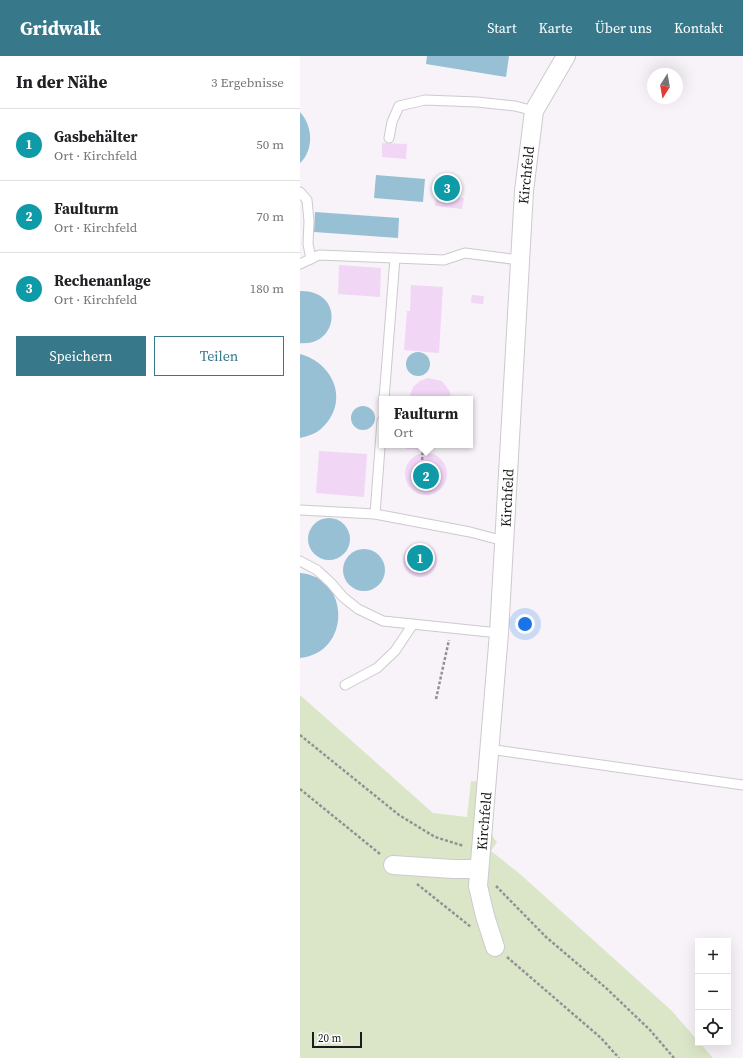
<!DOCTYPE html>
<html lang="de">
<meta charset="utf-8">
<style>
:root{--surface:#fff;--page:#f6f6f6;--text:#202124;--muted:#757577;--line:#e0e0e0;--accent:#37798a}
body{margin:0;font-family:"Source Serif 4",serif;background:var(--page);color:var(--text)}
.controls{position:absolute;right:12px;bottom:12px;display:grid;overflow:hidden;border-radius:0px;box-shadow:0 4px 16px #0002}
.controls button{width:36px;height:36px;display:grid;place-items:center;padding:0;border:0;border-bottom:1px solid var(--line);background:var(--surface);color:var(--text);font:20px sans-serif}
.compass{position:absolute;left:347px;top:12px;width:36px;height:36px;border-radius:50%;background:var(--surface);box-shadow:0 4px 16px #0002;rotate:191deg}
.scale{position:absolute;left:12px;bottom:10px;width:50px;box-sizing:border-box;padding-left:4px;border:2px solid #1d1c1d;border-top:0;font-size:11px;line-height:14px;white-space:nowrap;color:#1d1c1d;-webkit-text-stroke:3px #fff;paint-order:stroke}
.you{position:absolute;left:225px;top:568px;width:14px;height:14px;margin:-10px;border:3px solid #fff;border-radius:50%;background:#1a73e8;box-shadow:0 0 0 6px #1a73e833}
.badge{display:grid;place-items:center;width:26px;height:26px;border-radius:50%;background:var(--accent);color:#fff;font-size:13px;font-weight:700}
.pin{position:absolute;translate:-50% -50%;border:2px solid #fff;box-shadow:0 1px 4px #0006}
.popup{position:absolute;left:79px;top:340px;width:94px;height:52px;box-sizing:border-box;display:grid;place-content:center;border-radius:0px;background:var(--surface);filter:drop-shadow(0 1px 3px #0005);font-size:13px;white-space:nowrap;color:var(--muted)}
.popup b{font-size:15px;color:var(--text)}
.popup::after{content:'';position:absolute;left:50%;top:100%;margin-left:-8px;border:8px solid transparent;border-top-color:var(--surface)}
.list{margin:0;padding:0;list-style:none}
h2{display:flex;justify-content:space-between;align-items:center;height:52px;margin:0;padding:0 16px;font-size:17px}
h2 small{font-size:13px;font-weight:400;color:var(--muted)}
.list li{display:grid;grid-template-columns:26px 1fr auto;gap:12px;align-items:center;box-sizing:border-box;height:72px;padding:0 16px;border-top:1px solid var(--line)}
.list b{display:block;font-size:15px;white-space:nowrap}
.list p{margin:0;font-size:13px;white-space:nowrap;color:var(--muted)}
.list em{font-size:13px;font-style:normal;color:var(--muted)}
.actions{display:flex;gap:8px;padding:12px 16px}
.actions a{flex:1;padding:9px 0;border:1px solid var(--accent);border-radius:0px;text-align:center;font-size:14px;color:var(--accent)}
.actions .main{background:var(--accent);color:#fff}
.icon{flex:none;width:22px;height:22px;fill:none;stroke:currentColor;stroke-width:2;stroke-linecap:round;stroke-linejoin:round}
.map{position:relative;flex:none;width:443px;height:1002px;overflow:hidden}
header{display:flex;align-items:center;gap:24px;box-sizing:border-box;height:56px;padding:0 20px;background:var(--accent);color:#fff}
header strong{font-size:19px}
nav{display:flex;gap:22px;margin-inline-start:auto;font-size:14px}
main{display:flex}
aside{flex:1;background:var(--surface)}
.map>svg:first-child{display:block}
</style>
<header>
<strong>Gridwalk</strong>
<nav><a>Start</a><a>Karte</a><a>Über uns</a><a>Kontakt</a></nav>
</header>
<main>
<aside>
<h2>In der Nähe<small>3 Ergebnisse</small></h2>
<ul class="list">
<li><span class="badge" style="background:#0f9aa8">1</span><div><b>Gasbehälter</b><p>Ort · Kirchfeld</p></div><em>50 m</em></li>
<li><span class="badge" style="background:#0f9aa8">2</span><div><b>Faulturm</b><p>Ort · Kirchfeld</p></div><em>70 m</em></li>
<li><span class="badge" style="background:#0f9aa8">3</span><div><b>Rechenanlage</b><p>Ort · Kirchfeld</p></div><em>180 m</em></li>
</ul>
<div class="actions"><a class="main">Speichern</a><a>Teilen</a></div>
</aside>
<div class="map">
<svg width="443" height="1002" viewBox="0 0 443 1002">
<rect width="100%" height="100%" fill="#f7f3f8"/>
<polygon fill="#dbe6c9" points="0,639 133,757 167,761 171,725 194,727 191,774 193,781 197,786 191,795 220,818 372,955 398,985 398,987 400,987 413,1002 0,1002"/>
<g fill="#97c0d4">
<polygon points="127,0 209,0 206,21 126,8"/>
<path d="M 0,56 C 13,70 14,94 0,107 Z"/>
<polygon points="76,119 125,123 123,146 74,142"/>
<polygon points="15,156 99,162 98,182 14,176"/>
<path d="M 0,235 C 45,234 39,291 0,287 Z"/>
<circle cx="118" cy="308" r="12"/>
<path d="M 0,298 C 34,307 50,346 22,372 C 16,378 8,380 0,382 Z"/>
<circle cx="63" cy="362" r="12"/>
<circle cx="29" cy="483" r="21"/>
<circle cx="64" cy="514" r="21"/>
<path d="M 0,517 C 51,521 51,597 0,602 Z"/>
</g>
<g fill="#f1d6f6">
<polygon points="82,87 107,88 106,103 82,101"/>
<polygon points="138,122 157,123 156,141 164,142 162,153 135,150"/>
<polygon points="39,209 81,212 80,241 38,238"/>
<polygon points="111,229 143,231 139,297 104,294 107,255 110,255"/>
<polygon points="172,239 184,240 183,248 171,247"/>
<polygon points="128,322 142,325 150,336 151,343 109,343 111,336 114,330 120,325"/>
<polygon points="106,389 131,389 131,394 106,393"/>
<polygon points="19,395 67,398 64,441 16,437"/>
<circle cx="126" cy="418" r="21"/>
<circle cx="120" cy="504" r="17"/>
</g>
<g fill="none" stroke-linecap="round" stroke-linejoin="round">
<defs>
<g id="lane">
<polyline points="89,82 92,66 99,50 125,44 177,46 215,50 234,55"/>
<polyline points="0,136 7,144 9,165 8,188 11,203"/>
<polyline points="0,208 19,199 144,204 165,197 219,204"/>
<polyline points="84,343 95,202"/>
<polyline points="0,454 75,458 170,476 204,485"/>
<polyline points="75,458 82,365"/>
<polyline points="0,505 17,514 31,527 43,541 58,553 83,565 199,577"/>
<polyline points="45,629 77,612 95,595 113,568"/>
<polyline points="189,693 443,729"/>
</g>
<g id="street">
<polyline points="93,809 153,813 179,813"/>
<polyline points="195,891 185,860 178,830 199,577 224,135 234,55 266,0"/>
</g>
</defs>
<use href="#lane" stroke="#cdcace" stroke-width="11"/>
<use href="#street" stroke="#cdcace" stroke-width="20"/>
<g stroke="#949194" stroke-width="2.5" stroke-dasharray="3 2" stroke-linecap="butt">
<polyline points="121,424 123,389"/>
<polyline points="136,643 149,584"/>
<polyline points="0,679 99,759 135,781 164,790"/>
<polyline points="0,733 80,798"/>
<polyline points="117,828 171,871"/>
<polyline points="196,830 246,881 306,932 350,974 374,1002"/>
<polyline points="207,901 301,982 319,1002"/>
</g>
<use href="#lane" stroke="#fff" stroke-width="9"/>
<use href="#street" stroke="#fff" stroke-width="18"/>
</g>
<g text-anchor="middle" stroke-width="4" stroke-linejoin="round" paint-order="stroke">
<g font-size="14" fill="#1d1c1d" stroke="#fff">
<text transform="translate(226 119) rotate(-84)" y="5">Kirchfeld</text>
<text transform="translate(207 442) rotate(-87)" y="5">Kirchfeld</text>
<text transform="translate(184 765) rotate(-85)" y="5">Kirchfeld</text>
</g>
</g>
</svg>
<div class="controls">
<button>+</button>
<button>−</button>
<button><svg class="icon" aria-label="locate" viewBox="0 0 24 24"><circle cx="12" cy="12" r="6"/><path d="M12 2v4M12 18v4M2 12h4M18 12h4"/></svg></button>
</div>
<svg class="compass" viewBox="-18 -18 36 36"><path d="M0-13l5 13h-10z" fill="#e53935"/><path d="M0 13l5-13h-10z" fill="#757577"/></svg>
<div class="scale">20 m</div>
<div class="you"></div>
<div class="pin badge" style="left:120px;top:502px;background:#0f9aa8">1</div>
<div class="pin badge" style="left:126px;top:420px;background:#0f9aa8">2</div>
<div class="popup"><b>Faulturm</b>Ort</div>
<div class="pin badge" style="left:147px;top:132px;background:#0f9aa8">3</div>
</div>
</main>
